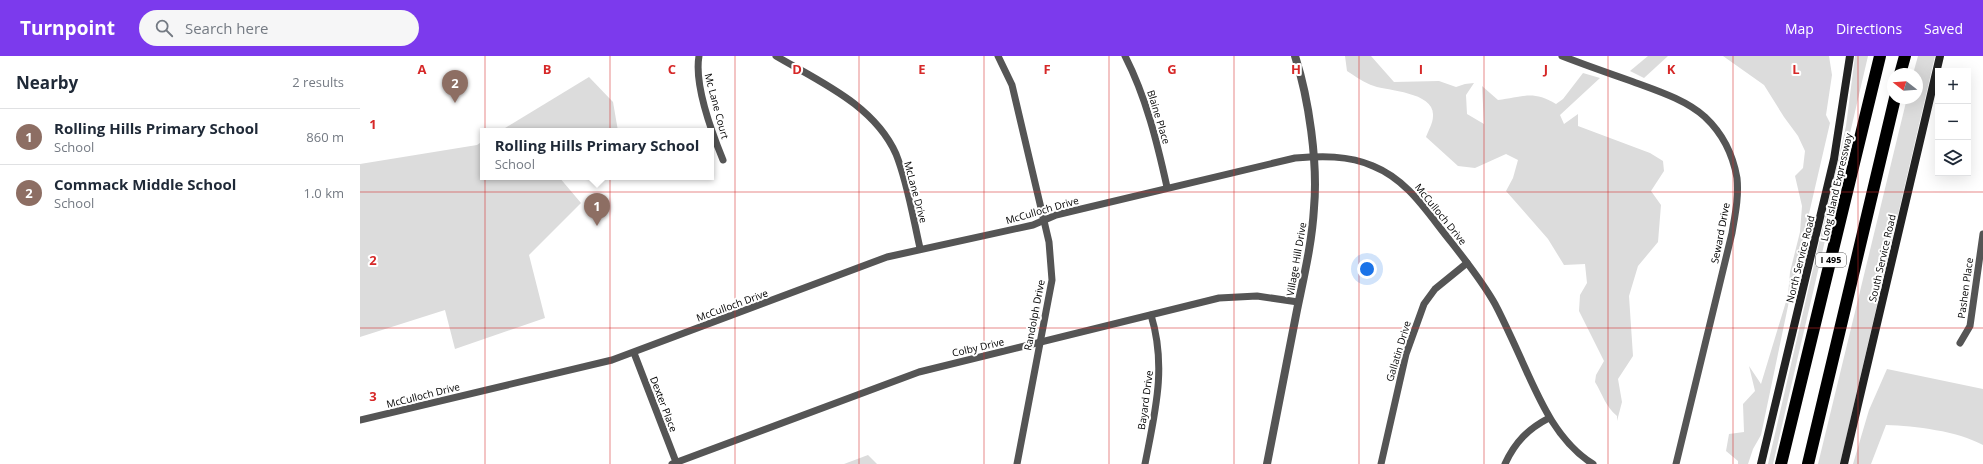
<!DOCTYPE html>
<meta charset="utf-8">
<style>
:root{--surface:#fff;--page:#f6f6f7;--text:#1f2937;--muted:#747a83;--line:#e0e1e3;--accent:#7c3aed}
body{margin:0;font-family:"Open Sans",sans-serif;background:var(--page);color:var(--text)}
.controls{position:absolute;right:12px;top:12px;display:grid;overflow:hidden;border-radius:0px;box-shadow:0 4px 16px #0002}
.controls button{width:36px;height:36px;display:grid;place-items:center;padding:0;border:0;border-bottom:1px solid var(--line);background:var(--surface);color:var(--text);font:20px sans-serif}
.compass{position:absolute;left:1527px;top:12px;width:36px;height:36px;border-radius:50%;background:var(--surface);box-shadow:0 4px 16px #0002;rotate:287deg}
.you{position:absolute;left:1007px;top:213px;width:14px;height:14px;margin:-10px;border:3px solid #fff;border-radius:50%;background:#1a73e8;box-shadow:0 0 0 6px #1a73e833}
.badge{display:grid;place-items:center;width:26px;height:26px;border-radius:50%;background:var(--accent);color:#fff;font-size:13px;font-weight:700}
.pin{position:absolute;translate:-50% -33px;filter:drop-shadow(0 1px 2px #0008)}
.pin::after{content:'';position:absolute;top:21px;width:14px;height:12px;background:inherit;clip-path:polygon(0 0,100% 0,50% 100%)}
.popup{position:absolute;left:120px;top:72px;width:234px;height:52px;box-sizing:border-box;display:grid;place-content:center;border-radius:0px;background:var(--surface);filter:drop-shadow(0 1px 3px #0005);font-size:13px;white-space:nowrap;color:var(--muted)}
.popup b{font-size:15px;color:var(--text)}
.popup::after{content:'';position:absolute;left:50%;top:100%;margin-left:-8px;border:8px solid transparent;border-top-color:var(--surface)}
.list{margin:0;padding:0;list-style:none}
h2{display:flex;justify-content:space-between;align-items:center;height:52px;margin:0;padding:0 16px;font-size:17px}
h2 small{font-size:13px;font-weight:400;color:var(--muted)}
.list li{display:grid;grid-template-columns:26px 1fr auto;gap:12px;align-items:center;box-sizing:border-box;height:56px;padding:0 16px;border-top:1px solid var(--line)}
.list b{display:block;font-size:15px;white-space:nowrap}
.list p{margin:0;font-size:13px;white-space:nowrap;color:var(--muted)}
.list em{font-size:13px;font-style:normal;color:var(--muted)}
.icon{flex:none;width:22px;height:22px;fill:none;stroke:currentColor;stroke-width:2;stroke-linecap:round;stroke-linejoin:round}
.map{position:relative;flex:none;width:1623px;height:408px;overflow:hidden}
header{display:flex;align-items:center;gap:24px;box-sizing:border-box;height:56px;padding:0 20px;background:var(--accent);color:#fff}
header strong{font-size:19px}
nav{display:flex;gap:22px;margin-inline-start:auto;font-size:14px}
.search{width:280px;height:36px;background:var(--page);display:flex;align-items:center;gap:10px;box-sizing:border-box;padding:0 14px;border-radius:22px;color:var(--muted);font-size:15px}
main{display:flex}
aside{flex:1;background:var(--surface)}
.map>svg:first-child{display:block}
</style>
<header>
<strong>Turnpoint</strong>
<div class="search"><svg class="icon" aria-label="search" viewBox="0 0 24 24"><circle cx="10" cy="10" r="6"/><path d="M15 15l6 6"/></svg>Search here</div>
<nav><a>Map</a><a>Directions</a><a>Saved</a></nav>
</header>
<main>
<aside>
<h2>Nearby<small>2 results</small></h2>
<ul class="list">
<li><span class="badge" style="background:#8d6e63">1</span><div><b>Rolling Hills Primary School</b><p>School</p></div><em>860 m</em></li>
<li><span class="badge" style="background:#8d6e63">2</span><div><b>Commack Middle School</b><p>School</p></div><em>1.0 km</em></li>
</ul>
</aside>
<div class="map">
<svg width="1623" height="408" viewBox="0 0 1623 408">
<rect width="100%" height="100%" fill="#fff"/>
<g fill="#dcdcdc">
<path d="M 985,0 L 1011,0 L 1034,26 L 1079,25 L 1096,31 L 1105,28 L 1114,27 L 1106,39 L 1107,58 L 1124,68 L 1122,30 L 1138,44 C 1163,41 1173,34 1196,48 L 1203,43 L 1223,17 L 1240,22 L 1200,59 L 1204,68 L 1218,58 L 1218,70 L 1290,97 L 1303,105 L 1304,115 L 1291,135 L 1301,149 L 1298,186 L 1278,210 L 1269,240 L 1273,300 L 1258,323 L 1262,346 L 1257,365 L 1257,360 C 1245,350 1243,339 1235,326 L 1236,319 L 1244,305 L 1219,255 L 1220,239 L 1227,227 L 1225,208 L 1204,209 L 1188,183 L 1146,135 L 1153,122 L 1158,104 L 1146,98 L 1115,112 L 1098,110 L 1066,81 C 1068,75 1073,67 1073,60 C 1075,36 1028,35 1014,30 C 1004,27 995,20 987,15 Z"/>
<polygon points="1288,0 1308,0 1284,22 1270,15"/>
<polygon points="1363,0 1469,0 1472,19 1466,59 1470,67 1432,231 1401,379 1393,393 1388,408 1378,408 1378,405 1366,395 1369,378 1384,376 1383,348 1395,335 1389,310 1401,328 1428,239 1430,216 1440,176 1442,150 1435,120 1443,112 1445,95 1438,80 1424,61 1404,29"/>
<polygon points="1495,0 1508,0 1413,408 1408,408 1486,70"/>
<polygon points="1558,0 1575,0 1480,408 1458,408 1547,42 1557,42 1557,18 1553,18"/>
<polygon points="229,21 253,46 258,75 140,75"/>
<polygon points="123,85 123,121 199,121 221,147 169,199 185,262 95,293 85,254 0,281 0,108 117,89"/>
<path d="M 1527,313 L 1623,333 L 1623,389 C 1597,375 1556,370 1526,369 L 1511,408 L 1493,408 L 1509,354 Z"/>
<polygon points="508,399 517,408 484,408"/>
</g>
<g fill="none" stroke-linecap="round" stroke-linejoin="round">
<g stroke="#555" stroke-width="7">
<path d="M 339,0 C 334,28 352,77 363,104"/>
<path d="M 416,0 C 460,26 514,49 536,98 C 548,128 553,162 560,192"/>
<polyline points="638,0 652,29 689,186 692,224 657,408"/>
<path d="M 765,0 C 786,41 797,86 807,131"/>
<path d="M 1202,0 C 1225,9 1248,17 1271,25 C 1295,34 1325,43 1345,61 C 1362,77 1373,99 1377,122 C 1379,141 1375,159 1372,177 L 1316,408"/>
<polyline points="1600,287 1610,270 1623,178"/>
<polyline points="274,297 316,406"/>
<path d="M 0,364 L 252,304 L 527,201 L 673,169 L 696,159 L 935,102 C 961,100 988,99 1013,110 C 1045,123 1063,150 1084,177 C 1102,200 1121,223 1135,248 C 1143,263 1150,279 1157,294 C 1176,335 1193,383 1233,408"/>
<polyline points="312,408 559,316 859,242 897,240 938,246"/>
<path d="M 785,408 C 795,356 807,311 791,259"/>
<polyline points="1021,408 1046,298 1064,248 1075,233 1107,207"/>
<path d="M 1145,408 C 1155,386 1168,373 1189,362"/>
</g>
<path stroke="#555" stroke-width="8" d="M 907,408 C 917,357 927,305 937,254 C 944,220 952,187 954,152 C 958,107 949,43 935,0"/>
<g stroke="#222" stroke-width="8">
<polyline points="1401,408 1474,103 1490,0"/>
<polyline points="1484,408 1580,0"/>
</g>
<g stroke="#000" stroke-width="12">
<polyline points="1540,18 1545,0"/>
<polyline points="1421,408 1520,0"/>
<polyline points="1448,408 1535,42"/>
</g>
</g>
<path fill="none" stroke="#d62828" stroke-width="1" stroke-opacity="0.55" d="M 125,0 L 125,408M 250,0 L 250,408M 375,0 L 375,408M 499,0 L 499,408M 624,0 L 624,408M 749,0 L 749,408M 874,0 L 874,408M 999,0 L 999,408M 1124,0 L 1124,408M 1248,0 L 1248,408M 1373,0 L 1373,408M 1498,0 L 1498,408M 0,136 L 1623,136M 0,272 L 1623,272"/>
<g text-anchor="middle" stroke-width="4" stroke-linejoin="round" paint-order="stroke">
<rect fill="#fff" stroke="#4c4c4c" stroke-width="1" x="1456" y="197" width="30" height="14" rx="3"/>
<g font-size="9" font-weight="bold" fill="#000">
<text x="1471" y="207">I 495</text>
</g>
<g font-size="10" fill="#000" stroke="#fff">
<text transform="translate(357 50) rotate(75)" y="4">Mc Lane Court</text>
<text transform="translate(799 61) rotate(73)" y="4">Blaine Place</text>
<text transform="translate(1476 131) rotate(-77)" y="4">Long Island Expressway</text>
<text transform="translate(556 136) rotate(75)" y="4">McLane Drive</text>
<text transform="translate(682 154) rotate(-16)" y="4">McCulloch Drive</text>
<text transform="translate(1081 158) rotate(51)" y="4">McCulloch Drive</text>
<text transform="translate(1360 177) rotate(-79)" y="4">Seward Drive</text>
<text transform="translate(1522 202) rotate(-77)" y="4">South Service Road</text>
<text transform="translate(936 203) rotate(-80)" y="4">Village Hill Drive</text>
<text transform="translate(1440 203) rotate(-76)" y="4">North Service Road</text>
<text transform="translate(1605 232) rotate(-82)" y="4">Pashen Place</text>
<text transform="translate(372 249) rotate(-20)" y="4">McCulloch Drive</text>
<text transform="translate(674 259) rotate(-79)" y="4">Randolph Drive</text>
<text transform="translate(618 291) rotate(-13)" y="4">Colby Drive</text>
<text transform="translate(1038 295) rotate(-73)" y="4">Gallatin Drive</text>
<text transform="translate(63 339) rotate(-14)" y="4">McCulloch Drive</text>
<text transform="translate(785 344) rotate(-82)" y="4">Bayard Drive</text>
<text transform="translate(304 348) rotate(69)" y="4">Dexter Place</text>
</g>
</g>
<g font-size="13" text-anchor="middle" font-weight="bold" fill="#d62828" stroke="#fff" stroke-width="4" stroke-linejoin="round" paint-order="stroke">
<text x="62" y="18">A</text>
<text x="187" y="18">B</text>
<text x="312" y="18">C</text>
<text x="437" y="18">D</text>
<text x="562" y="18">E</text>
<text x="687" y="18">F</text>
<text x="812" y="18">G</text>
<text x="936" y="18">H</text>
<text x="1061" y="18">I</text>
<text x="1186" y="18">J</text>
<text x="1311" y="18">K</text>
<text x="1436" y="18">L</text>
<text x="13" y="73">1</text>
<text x="13" y="209">2</text>
<text x="13" y="345">3</text>
</g>
</svg>
<div class="controls">
<button>+</button>
<button>−</button>
<button><svg class="icon" aria-label="layers" viewBox="0 0 24 24"><path d="M12 4l9 5-9 5-9-5zM3 14l9 5 9-5"/></svg></button>
</div>
<svg class="compass" viewBox="-18 -18 36 36"><path d="M0-13l5 13h-10z" fill="#e53935"/><path d="M0 13l5-13h-10z" fill="#747a83"/></svg>
<div class="you"></div>
<div class="pin badge" style="left:237px;top:170px;background:#8d6e63">1</div>
<div class="popup"><b>Rolling Hills Primary School</b>School</div>
<div class="pin badge" style="left:95px;top:47px;background:#8d6e63">2</div>
</div>
</main>
